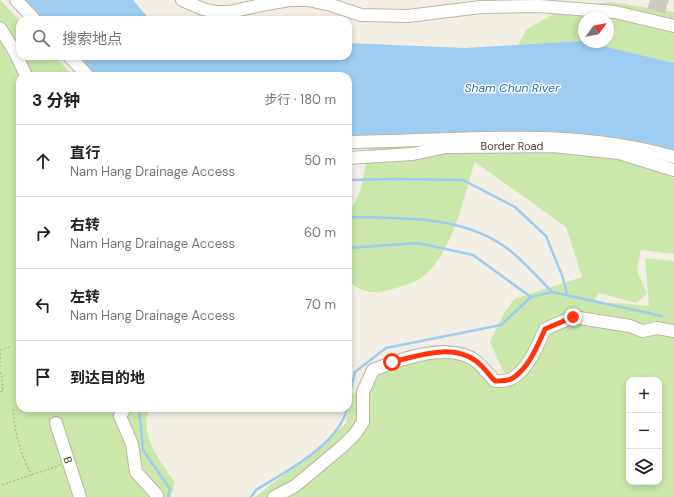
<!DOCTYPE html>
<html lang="zh">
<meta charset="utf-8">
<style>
:root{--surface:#fff;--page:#f6f6f6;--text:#222;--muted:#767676;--line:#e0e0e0}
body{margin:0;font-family:"DM Sans","Noto Sans SC",sans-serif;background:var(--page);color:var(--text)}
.controls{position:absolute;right:12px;bottom:12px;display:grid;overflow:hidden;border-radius:8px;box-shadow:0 2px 6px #0003}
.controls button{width:36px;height:36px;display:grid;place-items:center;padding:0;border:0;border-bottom:1px solid var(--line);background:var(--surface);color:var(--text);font:20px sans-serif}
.compass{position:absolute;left:578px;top:12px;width:36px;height:36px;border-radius:50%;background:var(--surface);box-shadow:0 2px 6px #0003;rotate:57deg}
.stop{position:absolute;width:12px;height:12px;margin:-9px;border:3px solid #ff360d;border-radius:50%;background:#fff}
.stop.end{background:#ff360d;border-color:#fff;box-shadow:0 1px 4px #0008}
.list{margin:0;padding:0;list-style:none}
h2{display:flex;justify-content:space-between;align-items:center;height:52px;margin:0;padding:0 16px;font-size:17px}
h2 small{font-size:13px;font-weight:400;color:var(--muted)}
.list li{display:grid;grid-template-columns:26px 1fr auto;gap:12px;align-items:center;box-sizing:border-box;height:72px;padding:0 16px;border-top:1px solid var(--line)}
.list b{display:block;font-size:15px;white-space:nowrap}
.list p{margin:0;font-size:13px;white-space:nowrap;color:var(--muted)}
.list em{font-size:13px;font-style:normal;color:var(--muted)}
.icon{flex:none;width:22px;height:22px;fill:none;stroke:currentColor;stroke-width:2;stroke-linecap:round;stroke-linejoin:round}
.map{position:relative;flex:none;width:674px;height:497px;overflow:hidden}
.search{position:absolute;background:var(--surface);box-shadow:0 2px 6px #0003;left:16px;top:16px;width:336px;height:44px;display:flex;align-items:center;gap:10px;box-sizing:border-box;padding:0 14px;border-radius:12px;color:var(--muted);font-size:15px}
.panel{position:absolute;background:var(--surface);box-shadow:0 2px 6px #0003;left:16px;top:72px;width:336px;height:340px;border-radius:12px}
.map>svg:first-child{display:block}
</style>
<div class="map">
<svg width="674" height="497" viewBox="0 0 674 497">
<rect width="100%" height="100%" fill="#f2eee3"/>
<g fill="#cbe8aa" fill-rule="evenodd">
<polygon points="0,0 20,21 20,56 0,23"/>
<polygon points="611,2 674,12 674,63 586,42 608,42 608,18 584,18 584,42 518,45 527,29 566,7"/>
<path d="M 0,40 L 20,76 L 20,408 L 150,408 C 137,433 162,463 175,483 L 171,497 L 0,497 Z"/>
<polygon points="20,56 54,56 74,76 54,72 40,76 31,76"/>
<path d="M 484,132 L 478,153 L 570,153 L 621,159 L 674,178 L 674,254 L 641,250 L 637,270 L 647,294 L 636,303 L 599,293 L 593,303 L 617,303 L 649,306 L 645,258 L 674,261 L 674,497 L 255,497 L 308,456 L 346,423 L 350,393 L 363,392 L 373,370 L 452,351 L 495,381 L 510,379 L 502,369 L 490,342 L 504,313 L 514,299 L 582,277 L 566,227 L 475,162 C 463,198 455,247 426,274 C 418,282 405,285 393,289 C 376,294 363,294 348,281 L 348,217 L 360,191 L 372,138 ZM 629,380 L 659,380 L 659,482 L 629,482 Z"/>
</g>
<g fill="#9dcdf2">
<polygon points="19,0 133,0 150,20 38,20"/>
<polygon points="582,41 674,63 674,153 559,133 537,132 348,136 348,76 91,76 72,56 348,56 348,43 465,48"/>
</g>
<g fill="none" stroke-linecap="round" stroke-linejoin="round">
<g stroke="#9dcdf2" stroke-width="2.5">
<polyline points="348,180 392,179 463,180 515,207 546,236 563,278 567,295"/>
<path d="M 348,217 C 401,218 463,215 508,249 C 524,261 538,278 552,292"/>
<polyline points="348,248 418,243 473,255 531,297"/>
<polyline points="348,403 355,372 386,348 501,325 531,297 552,292 662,316"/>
<polyline points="139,408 143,450 170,489 168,497"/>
<path d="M 251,497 L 256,490 C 286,471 339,445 347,408"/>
</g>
<polyline stroke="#cfcbc0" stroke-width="18" stroke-dasharray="18 9" stroke-linecap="butt" points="650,0 674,7"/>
<defs>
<g id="minor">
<polyline points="16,0 35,20"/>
<polyline points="182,0 203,9 216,12 230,12 266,4 290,0 308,0 331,5 361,15 408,16 481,7 539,6 615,12 674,26"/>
<polyline points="0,28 15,52 26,76"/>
<polyline points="69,56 88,76"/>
<path d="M 348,142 C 457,141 567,126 674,157"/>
<polyline points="348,158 413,154 446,147 553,146 619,153 674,170"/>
<polyline points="125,408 120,416 132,444 136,472 157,495 156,497"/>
<polyline points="56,423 80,497"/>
<path d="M 274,497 L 295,486 L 343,446 L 355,434 L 363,422 L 363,392 L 373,370 C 400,359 450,341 476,361 C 483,367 489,375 495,381 C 500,381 507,381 511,379 C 528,370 538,345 545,329 L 573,317 L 630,326 L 642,331 L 657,328 L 674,331"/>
</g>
</defs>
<use href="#minor" stroke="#beb6a6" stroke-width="14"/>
<g stroke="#c0b297" stroke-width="1.5" stroke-dasharray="2 2" stroke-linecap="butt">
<polyline points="0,350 10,347"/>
<polyline points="0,353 0,366"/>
<polyline points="0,372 2,377 3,391 0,392"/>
<path d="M 13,409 C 15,433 20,454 32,475"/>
<polyline points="2,485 60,465"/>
</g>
<use href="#minor" stroke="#fff" stroke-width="12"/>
</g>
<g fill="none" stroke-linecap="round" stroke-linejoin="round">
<path stroke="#ff360d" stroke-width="5" d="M 392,362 C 418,356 452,343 476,361 C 483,366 489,375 495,381 C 500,381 507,381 511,379 C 528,370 538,345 545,329 L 573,317"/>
</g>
<g text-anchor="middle" stroke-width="3" stroke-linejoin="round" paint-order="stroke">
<g font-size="11" fill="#443e33" stroke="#fff">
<text x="512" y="150">Border Road</text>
<text transform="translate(68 460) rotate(73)" y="4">B</text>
</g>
<g font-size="12" font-style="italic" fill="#2b76b2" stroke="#fff">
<text x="512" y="92">Sham Chun River</text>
</g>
</g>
</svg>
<div class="controls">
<button>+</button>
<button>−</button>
<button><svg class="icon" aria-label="layers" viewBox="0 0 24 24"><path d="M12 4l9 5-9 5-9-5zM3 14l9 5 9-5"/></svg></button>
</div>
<svg class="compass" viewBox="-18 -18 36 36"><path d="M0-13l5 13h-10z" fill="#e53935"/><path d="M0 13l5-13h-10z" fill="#767676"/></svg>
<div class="stop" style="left:392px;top:362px"></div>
<div class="stop end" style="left:573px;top:317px"></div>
<div class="search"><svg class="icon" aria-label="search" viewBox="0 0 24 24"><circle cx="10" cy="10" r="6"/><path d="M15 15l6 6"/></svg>搜索地点</div>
<section class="panel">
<h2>3 分钟<small>步行 · 180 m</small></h2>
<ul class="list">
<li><svg class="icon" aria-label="ahead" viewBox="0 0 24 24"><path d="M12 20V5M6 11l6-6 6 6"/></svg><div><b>直行</b><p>Nam Hang Drainage Access</p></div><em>50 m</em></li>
<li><svg class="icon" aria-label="right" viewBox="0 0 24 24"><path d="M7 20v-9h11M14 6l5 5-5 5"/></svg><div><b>右转</b><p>Nam Hang Drainage Access</p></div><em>60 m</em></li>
<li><svg class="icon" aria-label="left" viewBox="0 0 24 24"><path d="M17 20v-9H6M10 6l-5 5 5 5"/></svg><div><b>左转</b><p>Nam Hang Drainage Access</p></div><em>70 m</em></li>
<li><svg class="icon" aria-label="arrive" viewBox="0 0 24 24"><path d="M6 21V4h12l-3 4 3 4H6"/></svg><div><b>到达目的地</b></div></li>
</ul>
</section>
</div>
